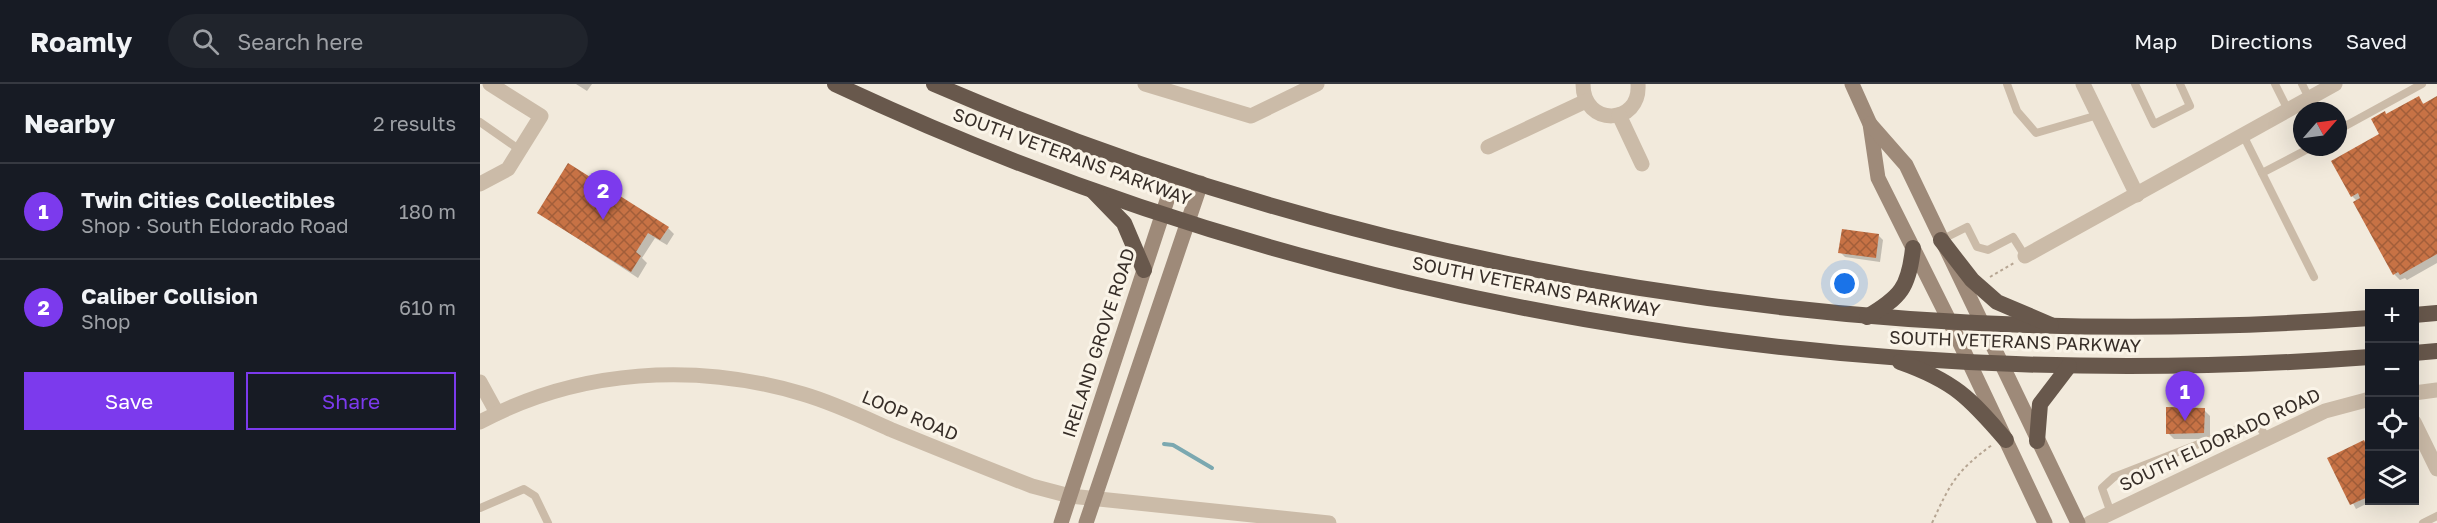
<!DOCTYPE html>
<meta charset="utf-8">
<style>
:root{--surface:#171b24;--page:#20242c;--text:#f1f3f6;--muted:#9ea1a6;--line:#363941;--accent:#7c3aed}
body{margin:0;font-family:"Golos Text",sans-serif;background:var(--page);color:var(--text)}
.controls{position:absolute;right:18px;bottom:18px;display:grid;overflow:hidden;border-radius:0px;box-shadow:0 6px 24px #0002}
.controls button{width:54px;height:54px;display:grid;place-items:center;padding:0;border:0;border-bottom:2px solid var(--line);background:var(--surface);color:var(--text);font:30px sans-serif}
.compass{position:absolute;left:1813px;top:18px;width:54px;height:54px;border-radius:50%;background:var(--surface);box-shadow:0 6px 24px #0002;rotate:62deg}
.you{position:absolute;left:1365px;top:200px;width:21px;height:21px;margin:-15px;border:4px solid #fff;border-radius:50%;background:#1a73e8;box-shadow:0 0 0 9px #1a73e833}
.badge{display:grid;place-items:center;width:39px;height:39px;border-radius:50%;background:var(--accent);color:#fff;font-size:20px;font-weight:700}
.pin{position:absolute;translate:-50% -50px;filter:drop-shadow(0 2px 3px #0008)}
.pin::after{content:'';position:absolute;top:32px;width:21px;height:18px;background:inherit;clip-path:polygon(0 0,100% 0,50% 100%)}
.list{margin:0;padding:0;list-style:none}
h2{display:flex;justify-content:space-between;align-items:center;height:78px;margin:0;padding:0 24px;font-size:26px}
h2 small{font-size:20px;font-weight:400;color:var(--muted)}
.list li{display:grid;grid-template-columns:39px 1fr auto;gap:18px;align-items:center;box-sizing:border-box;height:96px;padding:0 24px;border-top:2px solid var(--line)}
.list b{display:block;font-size:22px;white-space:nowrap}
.list p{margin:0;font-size:20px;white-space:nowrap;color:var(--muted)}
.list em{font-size:20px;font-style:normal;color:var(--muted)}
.actions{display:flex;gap:12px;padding:18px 24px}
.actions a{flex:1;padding:14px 0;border:2px solid var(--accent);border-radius:0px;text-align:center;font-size:21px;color:var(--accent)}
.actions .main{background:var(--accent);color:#fff}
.icon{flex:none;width:33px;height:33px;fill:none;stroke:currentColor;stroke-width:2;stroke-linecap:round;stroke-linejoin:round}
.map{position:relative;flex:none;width:1957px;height:439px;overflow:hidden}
header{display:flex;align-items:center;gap:36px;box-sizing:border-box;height:84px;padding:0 30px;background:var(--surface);border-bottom:2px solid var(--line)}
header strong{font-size:28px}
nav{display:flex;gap:33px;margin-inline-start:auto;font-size:21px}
.search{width:420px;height:54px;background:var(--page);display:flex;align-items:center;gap:15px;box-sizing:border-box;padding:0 21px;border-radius:33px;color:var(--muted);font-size:22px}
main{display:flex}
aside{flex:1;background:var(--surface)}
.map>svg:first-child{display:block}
</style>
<header>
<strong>Roamly</strong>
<div class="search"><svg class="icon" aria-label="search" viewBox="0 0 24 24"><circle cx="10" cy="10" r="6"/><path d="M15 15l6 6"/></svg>Search here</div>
<nav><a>Map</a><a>Directions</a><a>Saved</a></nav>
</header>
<main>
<aside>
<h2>Nearby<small>2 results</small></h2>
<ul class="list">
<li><span class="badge">1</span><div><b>Twin Cities Collectibles</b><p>Shop · South Eldorado Road</p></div><em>180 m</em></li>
<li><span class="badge">2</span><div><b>Caliber Collision</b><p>Shop</p></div><em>610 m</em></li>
</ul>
<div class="actions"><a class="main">Save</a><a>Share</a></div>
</aside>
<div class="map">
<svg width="1957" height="439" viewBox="0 0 1957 439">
<defs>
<pattern id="building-cross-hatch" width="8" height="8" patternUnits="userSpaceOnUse" patternTransform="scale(1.5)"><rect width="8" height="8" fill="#c77245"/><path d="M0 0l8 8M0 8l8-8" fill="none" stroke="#a25e3a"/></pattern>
</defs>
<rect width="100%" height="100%" fill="#f2eadc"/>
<g fill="#0003">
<polygon points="96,0 112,0 107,7"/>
<polygon points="1957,13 1957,179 1927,196 1925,194 1920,196 1914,190 1878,118 1872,112 1901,50 1907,32 1938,14 1944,20"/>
<polygon points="59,129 188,144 194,150 187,161 175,154 162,174 167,179 158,194"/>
<polygon points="1399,152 1403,156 1400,178 1365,173 1360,168"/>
<polygon points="1724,326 1730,332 1730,355 1694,355 1688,349"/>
<polygon points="1884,358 1890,365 1890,416 1894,416 1876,425 1849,374"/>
</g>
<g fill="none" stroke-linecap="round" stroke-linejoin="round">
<polyline stroke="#7ba8b0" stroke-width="4" points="684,360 693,361 732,384"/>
</g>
<g fill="url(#building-cross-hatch)">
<polygon points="1939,12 1943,20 1957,12 1957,170 1920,191 1918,188 1913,191 1873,118 1880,114 1878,109 1871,113 1851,77 1899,50 1891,35 1905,27 1906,30"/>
<polygon points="88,79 189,143 180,156 168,149 156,168 161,172 151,188 57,129"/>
<polygon points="1362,145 1399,150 1396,174 1358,169"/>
<polygon points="1686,323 1725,324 1724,349 1686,350"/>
<polygon points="1884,356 1890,368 1890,412 1870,421 1847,374"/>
</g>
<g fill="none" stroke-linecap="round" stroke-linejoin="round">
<g stroke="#b6a592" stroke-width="2" stroke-dasharray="3 3" stroke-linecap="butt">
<polyline points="1510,193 1534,179"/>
<path d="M 1452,439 C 1470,400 1476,387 1512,361"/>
</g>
<g stroke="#cbbba8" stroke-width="8">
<polyline points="1527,0 1537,27 1556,49 1618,31"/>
<polyline points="1655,0 1674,40 1710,22 1700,0"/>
<polyline points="1795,0 1808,26"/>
<polyline points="1822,0 1829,14"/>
<polyline points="0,38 40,66"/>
<polyline points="1858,46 1942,0"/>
<polyline points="1763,51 1834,193"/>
<polyline points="1782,89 1826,66"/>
<polyline points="1461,156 1487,143 1497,163 1508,166 1533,153 1545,172"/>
<polyline points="0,424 44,405 55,412 68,439"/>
<polyline points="1631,429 1622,404 1634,393 1770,340 1779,342 1787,354"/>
<polyline points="1943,439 1957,432"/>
</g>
<g stroke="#cbbba8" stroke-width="15">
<polyline points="665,0 771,32 837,0"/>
<path d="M 1103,0 C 1103,43 1161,42 1158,0"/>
<polyline points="1603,0 1657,111"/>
<polyline points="1139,31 1162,80"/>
<polyline points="1008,63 1106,17"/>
<polyline points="0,100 28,85 61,32 10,0"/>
<polyline points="1545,172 1855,0"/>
<polyline points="0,298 17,329"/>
<polyline points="1934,309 1957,306"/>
<polyline points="1934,338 1957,385"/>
<polyline points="1610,439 1845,327 1890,315"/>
</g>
<path stroke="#cbbba8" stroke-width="15" d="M 0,338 C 99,285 216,278 323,310 C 354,319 383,333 412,346 C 459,365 505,384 552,402 L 590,412 L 849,439"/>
<g stroke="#9e8a79" stroke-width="15">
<polyline points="1372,0 1390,40 1398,94 1470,238 1565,439"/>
<polyline points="1390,40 1426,81 1598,439"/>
<polyline points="581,439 695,92"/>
<polyline points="606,439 721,99"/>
</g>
<g stroke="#68584c" stroke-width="16">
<path d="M 355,0 C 830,224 1367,312 1890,273"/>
<path d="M 454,0 C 904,195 1401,270 1890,234"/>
<polyline points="613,107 644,139 664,186"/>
<polyline points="1461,156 1492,196 1517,218 1571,241"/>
<polyline points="1934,231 1957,229"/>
<path d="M 1387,233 C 1421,213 1429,203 1433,164"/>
<polyline points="1934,269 1957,267"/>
<path d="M 1420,278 C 1474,297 1490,314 1526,356"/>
<polyline points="1557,357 1560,320 1589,282"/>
</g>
</g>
<g text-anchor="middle" stroke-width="6" stroke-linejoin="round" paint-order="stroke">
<g font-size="18" fill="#372e28" stroke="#faf4e8">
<text transform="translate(592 73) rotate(20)" y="6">SOUTH VETERANS PARKWAY</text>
<text transform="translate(1056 203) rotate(11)" y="6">SOUTH VETERANS PARKWAY</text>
<text transform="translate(1535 258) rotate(2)" y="6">SOUTH VETERANS PARKWAY</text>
<text transform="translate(619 259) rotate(-72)" y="6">IRELAND GROVE ROAD</text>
<text transform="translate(430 332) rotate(23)" y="6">LOOP ROAD</text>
<text transform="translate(1740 356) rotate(-25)" y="6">SOUTH ELDORADO ROAD</text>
</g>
</g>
</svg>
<div class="controls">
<button>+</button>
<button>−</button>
<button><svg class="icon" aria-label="locate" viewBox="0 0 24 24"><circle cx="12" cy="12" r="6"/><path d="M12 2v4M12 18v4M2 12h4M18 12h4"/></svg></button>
<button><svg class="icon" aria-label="layers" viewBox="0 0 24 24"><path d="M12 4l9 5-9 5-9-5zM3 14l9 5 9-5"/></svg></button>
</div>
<svg class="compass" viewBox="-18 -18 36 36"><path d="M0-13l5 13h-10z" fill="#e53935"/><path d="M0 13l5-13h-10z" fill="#9ea1a6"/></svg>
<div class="you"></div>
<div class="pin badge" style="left:1705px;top:337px">1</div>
<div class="pin badge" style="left:123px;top:136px">2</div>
</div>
</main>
